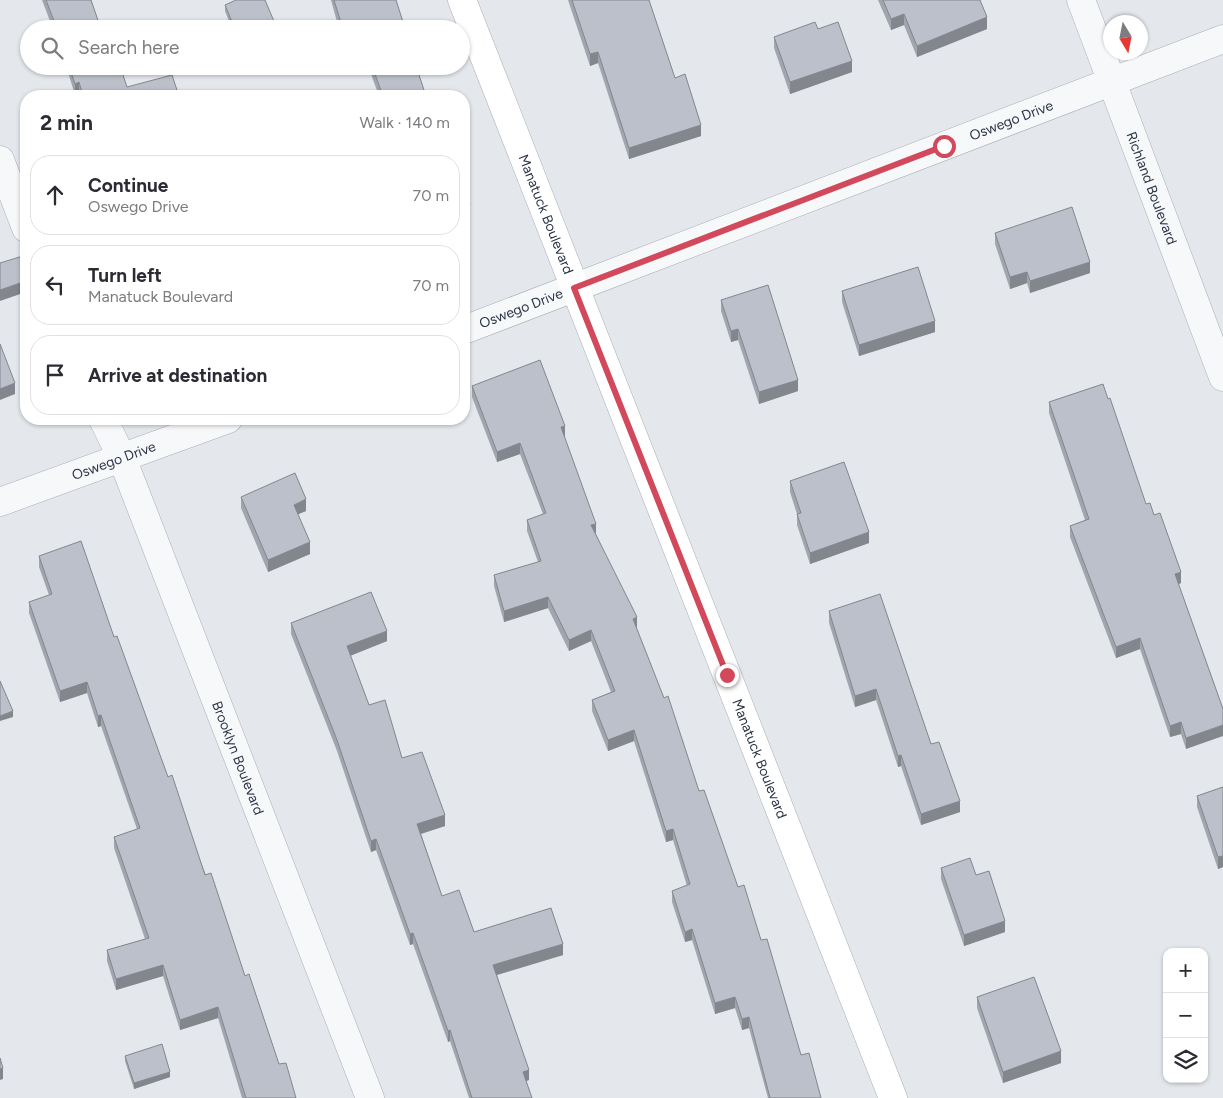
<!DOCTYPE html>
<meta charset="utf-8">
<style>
:root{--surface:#fff;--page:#f2f2f3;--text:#2b2b33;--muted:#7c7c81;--line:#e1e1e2}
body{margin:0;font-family:Figtree,sans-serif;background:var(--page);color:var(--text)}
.controls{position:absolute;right:15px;bottom:15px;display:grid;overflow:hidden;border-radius:10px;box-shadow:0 1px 4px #0004}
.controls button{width:45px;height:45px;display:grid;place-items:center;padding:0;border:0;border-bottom:1px solid var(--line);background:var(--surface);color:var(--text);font:25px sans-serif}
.compass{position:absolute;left:1103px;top:15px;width:45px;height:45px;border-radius:50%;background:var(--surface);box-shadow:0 1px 4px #0004;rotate:170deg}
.stop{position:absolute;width:15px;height:15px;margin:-11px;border:4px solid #d1495b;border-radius:50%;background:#fff}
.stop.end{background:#d1495b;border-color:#fff;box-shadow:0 1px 5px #0008}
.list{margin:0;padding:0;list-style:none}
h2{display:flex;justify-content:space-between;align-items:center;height:65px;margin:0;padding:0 20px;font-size:21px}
h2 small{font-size:16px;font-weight:400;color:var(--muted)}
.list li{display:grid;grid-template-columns:32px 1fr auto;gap:15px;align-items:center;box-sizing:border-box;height:80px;margin:0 10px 10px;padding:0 10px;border:1px solid var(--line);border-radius:20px}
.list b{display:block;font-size:19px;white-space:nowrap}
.list p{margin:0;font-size:16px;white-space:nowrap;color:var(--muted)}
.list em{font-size:16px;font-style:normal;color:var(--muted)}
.icon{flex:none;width:28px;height:28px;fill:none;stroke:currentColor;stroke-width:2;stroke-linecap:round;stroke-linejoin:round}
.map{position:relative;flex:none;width:1223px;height:1098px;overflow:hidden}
.search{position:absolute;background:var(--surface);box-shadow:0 1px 4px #0004;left:20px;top:20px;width:450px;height:55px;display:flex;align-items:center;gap:12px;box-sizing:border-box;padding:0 18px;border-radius:28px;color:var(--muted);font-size:19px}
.panel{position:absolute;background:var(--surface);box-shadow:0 1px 4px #0004;left:20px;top:90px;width:450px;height:335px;border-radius:20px}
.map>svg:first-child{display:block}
</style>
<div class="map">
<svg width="1223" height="1098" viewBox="0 0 1223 1098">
<rect width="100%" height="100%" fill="#e4e7ec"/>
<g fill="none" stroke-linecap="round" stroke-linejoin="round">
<defs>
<g id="street">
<path id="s1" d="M 1081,0 L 1223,377"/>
<polyline points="0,160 26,228"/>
<path id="s2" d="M 464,330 L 1223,39"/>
<path id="s3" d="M 103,419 L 122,458 L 370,1098"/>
<path id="s4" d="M 0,502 L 228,419"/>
</g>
<g id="secondary">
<path id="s5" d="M 462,0 L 893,1098"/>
</g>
</defs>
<use href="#street" stroke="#a9aeb7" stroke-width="29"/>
<use href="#secondary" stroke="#a9aeb7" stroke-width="29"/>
<use href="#street" stroke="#f7f8fa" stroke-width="28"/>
<use href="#secondary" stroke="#fff" stroke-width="28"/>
</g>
<g fill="#a1a5ae">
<polygon points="42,0 91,0 101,29 53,29"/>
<polygon points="331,0 396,0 404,29 339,29"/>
<polygon points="568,0 632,0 675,78 701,136 629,159 598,63 590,66"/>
<polygon points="878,0 980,0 987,29 917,57 904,25 891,30"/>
<polygon points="225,5 276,29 232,29 225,11"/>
<polygon points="818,29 852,72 790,94 774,48 774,37"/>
<polygon points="66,66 120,66 127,87 179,96 80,96 79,93 75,95"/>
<polygon points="368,66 416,66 426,96 379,96"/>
<polygon points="995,233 1090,273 1030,293 1027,283 1010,289 995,244"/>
<polygon points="842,291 935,332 859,356 842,302"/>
<polygon points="721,300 798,391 759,404 738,340 731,342 721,311"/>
<polygon points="472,386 565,437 564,437 596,534 637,628 636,628 699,791 738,887 761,940 801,1055 821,1098 768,1098 749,1028 742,1030 735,1008 715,1014 692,940 685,942 672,902 672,891 687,886 673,840 666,842 634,741 608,751 592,711 592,700 611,692 591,641 569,651 548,608 504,622 494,586 494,575 538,562 527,531 527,520 543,514 520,454 497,462 472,397"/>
<polygon points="1049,402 1146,504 1154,515 1181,583 1178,584 1223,709 1186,749 1181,734 1170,737 1140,649 1116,658 1070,537 1070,526 1085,520 1049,413"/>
<polygon points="790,481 869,543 810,564 797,525 797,514 790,492"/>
<polygon points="241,497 306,511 298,514 310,554 268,572 241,508"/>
<polygon points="39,556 114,637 279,1064 296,1098 242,1098 218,1018 180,1030 163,976 116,990 107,961 107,950 145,939 114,848 114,837 137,829 101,726 98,727 87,693 60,702 29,613 29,602 49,595 39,567"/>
<polygon points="829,611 931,744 960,812 921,825 901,766 898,767 876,700 855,707 829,623"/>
<polygon points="291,623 387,641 350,656 369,705 445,826 421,834 442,896 474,932 563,955 497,975 529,1080 526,1081 532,1098 469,1098 450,1041 448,1042 413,944 410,945 376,850 371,852 337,751 291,634"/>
<polygon points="1223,787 1223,867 1218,869 1197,807 1197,796"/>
<polygon points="941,868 1005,932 964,946 941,879"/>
<polygon points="977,997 1061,1063 1003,1083 977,1008"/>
<polygon points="125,1056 170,1077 134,1089 125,1061"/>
</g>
<g fill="#83868d">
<polygon points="904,14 904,25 891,30 891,19"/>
<polygon points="987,17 987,29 917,57 917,46"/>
<polygon points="276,26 276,29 269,29"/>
<polygon points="598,52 598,63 590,66 590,54"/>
<polygon points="852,61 852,72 790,94 790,82"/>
<polygon points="79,82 79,93 75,95 75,84"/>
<polygon points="701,125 701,136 629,159 629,148"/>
<polygon points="470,204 470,216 464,218 464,207"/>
<polygon points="1090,262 1090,273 1030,293 1030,281"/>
<polygon points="1027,272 1027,283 1010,289 1010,277"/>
<polygon points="26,281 26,292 0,301 0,290"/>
<polygon points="935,321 935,332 859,356 859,345"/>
<polygon points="738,329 738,340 731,342 731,331"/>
<polygon points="798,380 798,391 759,404 759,392"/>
<polygon points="15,383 15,394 0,400 0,389"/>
<polygon points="565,426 565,437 561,438 561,427"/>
<polygon points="520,443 520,454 497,462 497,452"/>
<polygon points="306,499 306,511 294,516 294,505"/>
<polygon points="596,524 596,534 591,525"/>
<polygon points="869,532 869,543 810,564 810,553"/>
<polygon points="310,542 310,554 268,572 268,560"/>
<polygon points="1181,572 1181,583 1175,586 1175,574"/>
<polygon points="548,597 548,608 504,622 504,611"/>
<polygon points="637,617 637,628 633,630 633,619"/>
<polygon points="591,630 591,641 569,651 569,640"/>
<polygon points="387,631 387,641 347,657 347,646"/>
<polygon points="1140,638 1140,649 1116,658 1116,647"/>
<polygon points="87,682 87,693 60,702 60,691"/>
<polygon points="876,689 876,700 855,707 855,696"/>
<polygon points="13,711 13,717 0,721 0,716"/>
<polygon points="101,715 101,726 98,727 98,716"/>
<polygon points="1181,722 1181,734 1170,737 1170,726"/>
<polygon points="1223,725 1223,736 1186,749 1186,738"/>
<polygon points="634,730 634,741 608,751 608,740"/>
<polygon points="901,755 901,766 898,767 898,756"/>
<polygon points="960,801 960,812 921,825 921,814"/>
<polygon points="445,815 445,826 417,835 417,824"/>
<polygon points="673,829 673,840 666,842 666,831"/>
<polygon points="376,839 376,850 371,852 371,841"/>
<polygon points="1223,856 1223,867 1218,869 1218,857"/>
<polygon points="1005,921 1005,932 964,946 964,935"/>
<polygon points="692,929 692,940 685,942 685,932"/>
<polygon points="413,933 413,944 410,945 410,934"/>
<polygon points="563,944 563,955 493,976 493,965"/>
<polygon points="163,965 163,976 116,990 116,979"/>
<polygon points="735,997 735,1008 715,1014 715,1003"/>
<polygon points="218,1007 218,1018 180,1030 180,1020"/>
<polygon points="749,1017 749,1028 742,1030 742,1019"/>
<polygon points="450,1030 450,1041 448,1042 448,1031"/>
<polygon points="1061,1051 1061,1063 1003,1083 1003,1072"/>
<polygon points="3,1068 3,1079 0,1080 0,1069"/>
<polygon points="529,1070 529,1080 523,1082 523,1072"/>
<polygon points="170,1072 170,1077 134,1089 134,1083"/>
</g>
<g fill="#bbc0ca" stroke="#83868d">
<polygon points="46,0 91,0 101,29 57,29"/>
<polygon points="236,0 265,0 276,26 269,29 235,29 225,5"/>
<polygon points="334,0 396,0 404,25 401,26 403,29 343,29"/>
<polygon points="572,0 649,0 675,78 685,74 701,125 629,148 598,52 590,54"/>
<polygon points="883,0 980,0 987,17 917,46 904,14 891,19"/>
<polygon points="815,22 818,29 838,22 852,61 790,82 774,37"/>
<polygon points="69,66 120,66 127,87 172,75 179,96 83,96 79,82 75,84"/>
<polygon points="372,66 416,66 426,96 383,96"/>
<polygon points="464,187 470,204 464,207"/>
<polygon points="1072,207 1090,262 1030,281 1027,272 1010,277 995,233"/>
<polygon points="26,255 26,281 0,290 0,263"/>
<polygon points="918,267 935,321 859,345 842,291"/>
<polygon points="768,285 798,380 759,392 738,329 731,331 721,300"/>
<polygon points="0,344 15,383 0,389"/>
<polygon points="540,360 565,426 561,427 596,524 591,525 637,617 633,619 664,698 668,696 699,791 704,790 738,887 744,885 761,940 767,939 801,1055 809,1053 821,1098 770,1098 749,1017 742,1019 735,997 715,1003 692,929 685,932 672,891 690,884 673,829 666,831 634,730 608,740 592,700 615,691 591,630 569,640 548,597 504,611 494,575 541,561 527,520 546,513 520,443 497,452 472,386"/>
<polygon points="1103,384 1108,399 1110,398 1146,504 1150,503 1154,515 1160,513 1181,572 1175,574 1223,709 1223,725 1186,738 1181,722 1170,726 1140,638 1116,647 1070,526 1089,519 1049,402"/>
<polygon points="844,462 869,532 810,553 797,514 801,513 790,481"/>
<polygon points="295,473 306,499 294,505 310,542 268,560 241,497"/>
<polygon points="81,541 114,637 117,636 168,777 172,775 205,875 211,873 245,976 249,974 279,1064 286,1063 296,1098 246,1098 218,1007 180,1020 163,965 116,979 107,950 149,938 114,837 140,828 101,715 98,716 87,682 60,691 29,602 52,594 39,556"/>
<polygon points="371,592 387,631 347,646 369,705 385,700 402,758 422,752 445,815 417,824 442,896 459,890 474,932 551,908 563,944 493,965 529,1070 523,1072 532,1098 472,1098 450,1030 448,1031 413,933 410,934 376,839 371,841 337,740 291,623"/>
<polygon points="880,594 931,744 939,742 960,801 921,814 901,755 898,756 876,689 855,696 829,611"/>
<polygon points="0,681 13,711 0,716"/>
<polygon points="1223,787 1223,856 1218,857 1197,796"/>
<polygon points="970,858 976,875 989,871 1005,921 964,935 941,868"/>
<polygon points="1034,977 1061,1051 1003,1072 977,997"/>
<polygon points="162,1044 170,1072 134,1083 125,1056"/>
<polygon points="0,1058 3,1068 0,1069"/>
</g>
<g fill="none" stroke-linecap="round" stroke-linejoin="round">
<polyline stroke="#d1495b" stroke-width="6" points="727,675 574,288 944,146"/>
</g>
<g text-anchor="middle" stroke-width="4" stroke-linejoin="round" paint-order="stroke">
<g font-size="14" fill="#2b3445" stroke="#f4f6f9">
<text dy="5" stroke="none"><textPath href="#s2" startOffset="586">Oswego Drive</textPath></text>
<text dy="5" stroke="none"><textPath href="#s1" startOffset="201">Richland Boulevard</textPath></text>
<text dy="5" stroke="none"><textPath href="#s5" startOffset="230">Manatuck Boulevard</textPath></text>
<text dy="5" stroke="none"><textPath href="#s2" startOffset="61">Oswego Drive</textPath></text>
<text dy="5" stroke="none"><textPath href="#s4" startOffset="121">Oswego Drive</textPath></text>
<text dy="5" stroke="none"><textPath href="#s3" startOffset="365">Brooklyn Boulevard</textPath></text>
<text dy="5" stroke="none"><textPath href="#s5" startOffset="815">Manatuck Boulevard</textPath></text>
</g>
</g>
</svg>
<div class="controls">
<button>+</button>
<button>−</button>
<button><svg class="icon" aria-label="layers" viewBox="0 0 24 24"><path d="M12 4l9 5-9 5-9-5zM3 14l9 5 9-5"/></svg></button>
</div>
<svg class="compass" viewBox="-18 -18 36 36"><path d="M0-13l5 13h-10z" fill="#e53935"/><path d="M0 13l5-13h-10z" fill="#7c7c81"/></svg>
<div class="stop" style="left:944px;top:146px"></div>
<div class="stop end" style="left:727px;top:675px"></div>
<div class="search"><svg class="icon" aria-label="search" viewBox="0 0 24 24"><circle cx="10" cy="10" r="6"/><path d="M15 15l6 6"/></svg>Search here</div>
<section class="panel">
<h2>2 min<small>Walk · 140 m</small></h2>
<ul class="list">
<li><svg class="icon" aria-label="ahead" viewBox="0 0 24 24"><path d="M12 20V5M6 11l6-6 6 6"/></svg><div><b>Continue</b><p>Oswego Drive</p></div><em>70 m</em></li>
<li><svg class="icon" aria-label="left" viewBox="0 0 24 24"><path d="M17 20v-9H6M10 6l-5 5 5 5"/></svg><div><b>Turn left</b><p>Manatuck Boulevard</p></div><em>70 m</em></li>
<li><svg class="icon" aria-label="arrive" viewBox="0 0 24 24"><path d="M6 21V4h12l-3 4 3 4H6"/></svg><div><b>Arrive at destination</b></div></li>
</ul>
</section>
</div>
